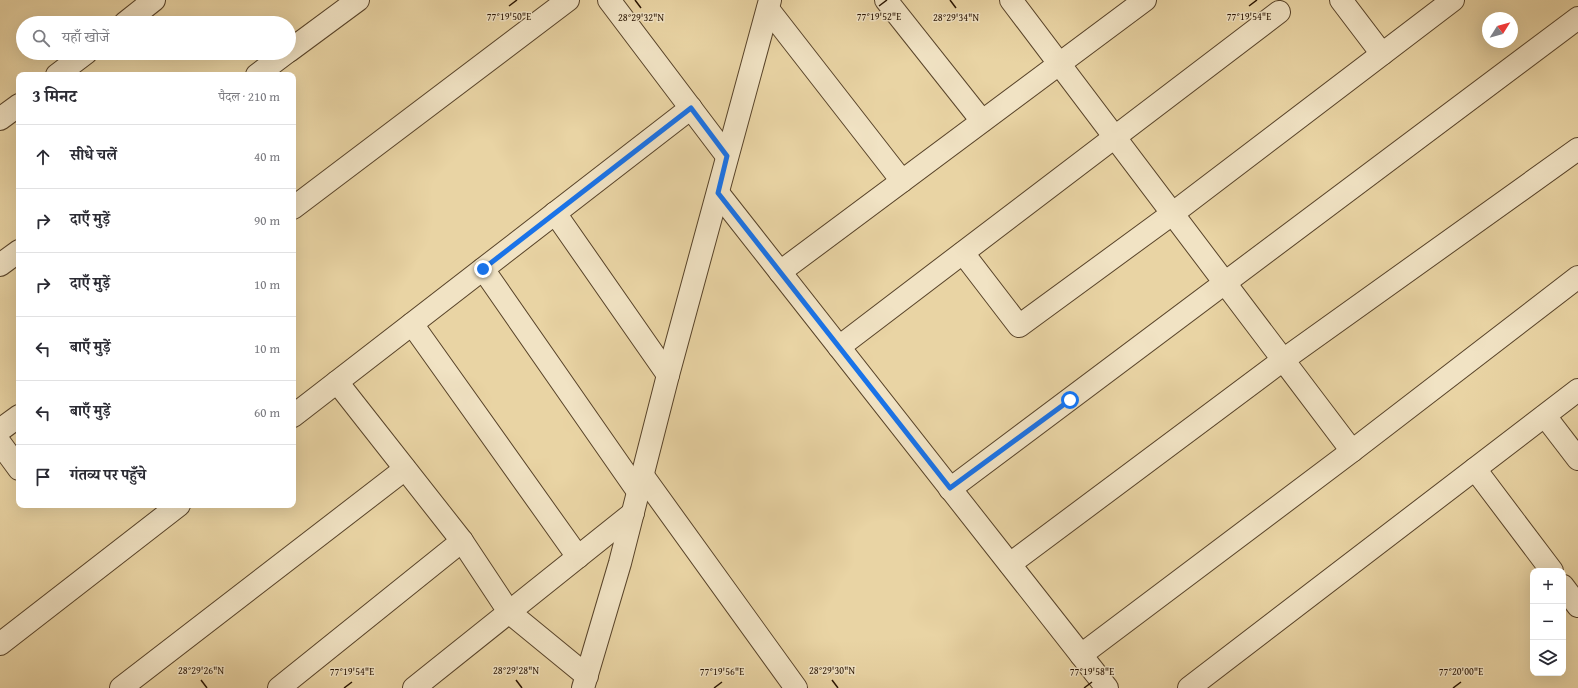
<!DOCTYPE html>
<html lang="hi">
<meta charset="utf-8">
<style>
:root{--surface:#fff;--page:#f7f7f7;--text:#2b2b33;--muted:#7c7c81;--line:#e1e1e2}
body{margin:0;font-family:"Gentium Book Plus","Noto Serif Devanagari",serif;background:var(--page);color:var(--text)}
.controls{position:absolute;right:12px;bottom:12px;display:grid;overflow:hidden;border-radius:8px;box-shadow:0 4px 16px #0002}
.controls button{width:36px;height:36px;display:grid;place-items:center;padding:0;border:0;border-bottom:1px solid var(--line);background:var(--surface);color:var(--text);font:20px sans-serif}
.compass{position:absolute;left:1482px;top:12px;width:36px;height:36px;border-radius:50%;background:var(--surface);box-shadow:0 4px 16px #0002;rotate:53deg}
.stop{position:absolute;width:12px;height:12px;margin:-9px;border:3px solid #1a73e8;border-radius:50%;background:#fff}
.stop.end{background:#1a73e8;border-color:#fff;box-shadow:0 1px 4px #0008}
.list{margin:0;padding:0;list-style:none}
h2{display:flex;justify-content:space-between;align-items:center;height:52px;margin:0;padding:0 16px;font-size:17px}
h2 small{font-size:13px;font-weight:400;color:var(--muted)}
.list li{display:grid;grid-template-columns:26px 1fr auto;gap:12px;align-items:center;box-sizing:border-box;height:64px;padding:0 16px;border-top:1px solid var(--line)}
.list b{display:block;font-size:15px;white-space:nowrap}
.list em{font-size:13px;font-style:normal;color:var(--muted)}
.icon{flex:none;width:22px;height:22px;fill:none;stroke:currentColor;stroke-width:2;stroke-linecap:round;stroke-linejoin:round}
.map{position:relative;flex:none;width:1578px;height:688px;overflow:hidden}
.search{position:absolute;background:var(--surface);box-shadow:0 4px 16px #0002;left:16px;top:16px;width:280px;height:44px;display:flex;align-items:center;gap:10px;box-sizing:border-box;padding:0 14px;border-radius:22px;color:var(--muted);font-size:15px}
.panel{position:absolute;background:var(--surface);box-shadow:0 4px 16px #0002;left:16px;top:72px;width:280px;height:436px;border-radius:8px}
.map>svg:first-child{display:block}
</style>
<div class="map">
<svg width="1578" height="688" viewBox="0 0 1578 688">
<rect width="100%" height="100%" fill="#e9d4a4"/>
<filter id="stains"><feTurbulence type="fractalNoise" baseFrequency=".005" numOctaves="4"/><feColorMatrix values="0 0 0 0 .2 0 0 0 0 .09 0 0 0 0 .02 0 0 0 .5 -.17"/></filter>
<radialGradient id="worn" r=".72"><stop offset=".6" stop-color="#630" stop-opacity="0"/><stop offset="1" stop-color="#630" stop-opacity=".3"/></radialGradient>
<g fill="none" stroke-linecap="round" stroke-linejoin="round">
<defs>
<g id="street">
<polyline points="609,0 727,156"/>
<polyline points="886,0 982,121"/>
<polyline points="1011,0 1352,451"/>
<polyline points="1341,0 1382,54"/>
<polyline points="768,9 902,181"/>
<polyline points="125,23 154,0"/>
<polyline points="289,51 358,0"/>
<polyline points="57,75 86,53"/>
<polyline points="257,75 286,53"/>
<polyline points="0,119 19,105"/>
<polyline points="718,193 1107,688"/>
<polyline points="293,208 568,0"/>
<polyline points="555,213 668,375"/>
<polyline points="963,253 1019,326 1172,214 1453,0"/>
<polyline points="0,265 19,251"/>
<polyline points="483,269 639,493"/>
<polyline points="780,272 1145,0"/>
<polyline points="412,324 578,557"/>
<polyline points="839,347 1279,12"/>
<polyline points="337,382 462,541 509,612 587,676"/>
<polyline points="293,416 691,108"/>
<polyline points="1545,416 1578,459"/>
<polyline points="0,430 19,416"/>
<polyline points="0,443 19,469"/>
<polyline points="1475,469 1552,571"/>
<polyline points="643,476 796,688"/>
<polyline points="950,489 1578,18"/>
<polyline points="1010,564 1283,360 1578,149"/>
<polyline points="1563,586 1578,606"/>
<polyline points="0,644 179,505"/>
<polyline points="1081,655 1352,451 1578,277"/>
<polyline points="121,688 405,469"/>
<polyline points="279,688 462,541"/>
<polyline points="414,688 633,513"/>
<polyline points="583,688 620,563 668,375 770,0"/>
<polyline points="1189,688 1578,390"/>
</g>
</defs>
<use href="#street" stroke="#584329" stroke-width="24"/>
<use href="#street" stroke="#f1e3c4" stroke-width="22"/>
</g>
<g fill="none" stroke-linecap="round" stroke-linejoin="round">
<polyline stroke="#1a73e8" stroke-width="5" points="483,269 691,108 727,156 718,193 950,488 1070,400"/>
</g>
<path fill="none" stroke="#281300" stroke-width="1.5" d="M 635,0 L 641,8M 950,0 L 956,8M 509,6 L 517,0M 879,6 L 887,0M 1249,6 L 1257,0M 201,680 L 207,688M 516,680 L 522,688M 832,680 L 838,688M 344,688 L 352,682M 714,688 L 722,682M 1084,688 L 1092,682M 1453,688 L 1461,682"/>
<g font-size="10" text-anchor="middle" fill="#281300" stroke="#f1e3c4" stroke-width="3" stroke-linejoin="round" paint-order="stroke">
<text x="509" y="20">77°19'50"E</text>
<text x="879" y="20">77°19'52"E</text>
<text x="1249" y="20">77°19'54"E</text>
<text x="641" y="21">28°29'32"N</text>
<text x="956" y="21">28°29'34"N</text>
<text x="201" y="674">28°29'26"N</text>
<text x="516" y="674">28°29'28"N</text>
<text x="832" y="674">28°29'30"N</text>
<text x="352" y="675">77°19'54"E</text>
<text x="722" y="675">77°19'56"E</text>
<text x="1092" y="675">77°19'58"E</text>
<text x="1461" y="675">77°20'00"E</text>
</g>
<rect width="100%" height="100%" filter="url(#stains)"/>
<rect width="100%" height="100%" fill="url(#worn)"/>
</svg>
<div class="controls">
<button>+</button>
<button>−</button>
<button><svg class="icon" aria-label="layers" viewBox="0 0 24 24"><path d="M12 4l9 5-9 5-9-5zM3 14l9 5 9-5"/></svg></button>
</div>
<svg class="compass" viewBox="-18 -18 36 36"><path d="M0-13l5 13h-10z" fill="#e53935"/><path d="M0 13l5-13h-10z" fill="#7c7c81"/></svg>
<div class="stop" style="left:1070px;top:400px"></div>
<div class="stop end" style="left:483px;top:269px"></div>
<div class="search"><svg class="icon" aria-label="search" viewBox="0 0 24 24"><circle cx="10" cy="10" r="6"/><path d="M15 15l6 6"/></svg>यहाँ खोजें</div>
<section class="panel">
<h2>3 मिनट<small>पैदल · 210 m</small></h2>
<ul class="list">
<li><svg class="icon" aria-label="ahead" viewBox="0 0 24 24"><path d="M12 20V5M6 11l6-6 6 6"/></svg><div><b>सीधे चलें</b></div><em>40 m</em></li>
<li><svg class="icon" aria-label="right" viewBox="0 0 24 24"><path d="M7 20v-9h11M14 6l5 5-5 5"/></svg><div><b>दाएँ मुड़ें</b></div><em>90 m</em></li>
<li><svg class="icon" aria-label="right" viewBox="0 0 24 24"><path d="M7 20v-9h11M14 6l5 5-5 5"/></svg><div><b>दाएँ मुड़ें</b></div><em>10 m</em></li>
<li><svg class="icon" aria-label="left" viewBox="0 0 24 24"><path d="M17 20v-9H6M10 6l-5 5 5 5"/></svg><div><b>बाएँ मुड़ें</b></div><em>10 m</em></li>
<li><svg class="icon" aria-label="left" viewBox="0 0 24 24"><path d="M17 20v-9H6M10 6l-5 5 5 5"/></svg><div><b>बाएँ मुड़ें</b></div><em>60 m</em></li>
<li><svg class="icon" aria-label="arrive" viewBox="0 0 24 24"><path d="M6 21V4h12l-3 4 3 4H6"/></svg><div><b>गंतव्य पर पहुँचे</b></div></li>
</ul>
</section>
</div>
